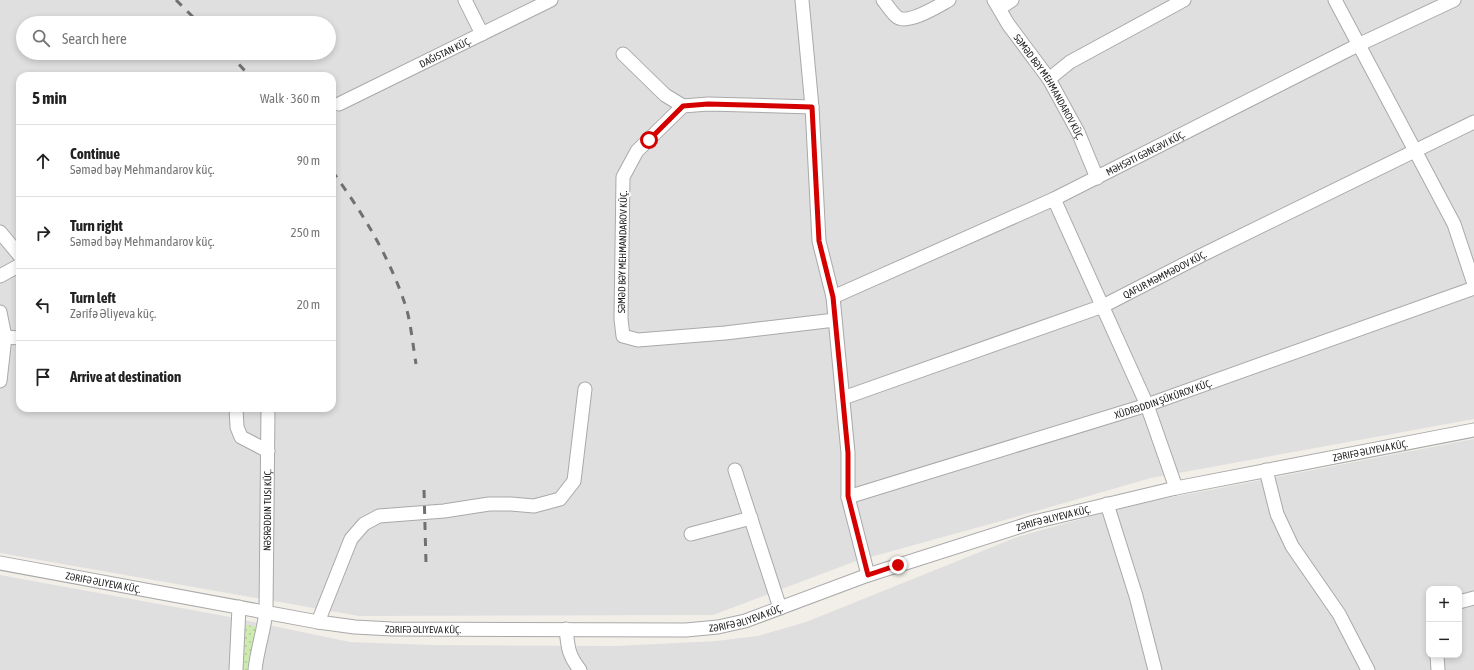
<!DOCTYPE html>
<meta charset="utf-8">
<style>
:root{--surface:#fff;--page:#f6f6f6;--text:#222;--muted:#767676;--line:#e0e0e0}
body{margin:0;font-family:"Asap Condensed",sans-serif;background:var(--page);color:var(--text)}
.controls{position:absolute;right:12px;bottom:12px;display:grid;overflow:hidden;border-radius:8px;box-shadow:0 2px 6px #0003}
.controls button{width:36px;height:36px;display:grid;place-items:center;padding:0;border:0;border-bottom:1px solid var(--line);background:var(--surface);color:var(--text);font:20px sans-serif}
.stop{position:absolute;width:12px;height:12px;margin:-9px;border:3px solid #d40000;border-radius:50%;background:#fff}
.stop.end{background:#d40000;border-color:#fff;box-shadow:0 1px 4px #0008}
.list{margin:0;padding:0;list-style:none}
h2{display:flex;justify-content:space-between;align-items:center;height:52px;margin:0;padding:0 16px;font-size:17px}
h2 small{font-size:13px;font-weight:400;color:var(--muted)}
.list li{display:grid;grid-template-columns:26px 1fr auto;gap:12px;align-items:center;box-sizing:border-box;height:72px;padding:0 16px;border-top:1px solid var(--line)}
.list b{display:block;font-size:15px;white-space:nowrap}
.list p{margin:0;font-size:13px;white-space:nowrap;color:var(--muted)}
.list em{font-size:13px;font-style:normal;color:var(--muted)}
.icon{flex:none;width:22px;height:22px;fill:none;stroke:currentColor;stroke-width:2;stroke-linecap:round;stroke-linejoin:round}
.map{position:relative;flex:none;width:1474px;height:670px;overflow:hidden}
.search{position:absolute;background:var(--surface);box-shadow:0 2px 6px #0003;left:16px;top:16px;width:320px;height:44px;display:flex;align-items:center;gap:10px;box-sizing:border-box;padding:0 14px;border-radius:22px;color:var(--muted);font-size:15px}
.panel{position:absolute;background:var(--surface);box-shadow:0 2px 6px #0003;left:16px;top:72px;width:320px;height:340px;border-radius:12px}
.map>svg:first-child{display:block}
</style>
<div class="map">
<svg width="1474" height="670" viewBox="0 0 1474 670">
<defs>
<pattern id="grass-dots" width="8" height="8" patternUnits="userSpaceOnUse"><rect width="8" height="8" fill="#cdebb0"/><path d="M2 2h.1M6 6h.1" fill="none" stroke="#b0c997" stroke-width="1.8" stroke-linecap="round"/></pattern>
</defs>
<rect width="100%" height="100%" fill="#f2efe9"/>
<g fill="#e0dfdf" fill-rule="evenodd">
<path d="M 0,0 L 1474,0 L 1474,419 L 1151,478 L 1012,518 L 856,561 L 713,615 L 359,616 L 0,553 ZM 23,23 L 329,23 L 329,53 L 23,53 ZM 20,76 L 332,76 L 332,408 L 20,408 Z"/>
<path d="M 1474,439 L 1474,670 L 0,670 L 0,575 L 230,617 L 350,642 L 432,645 L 617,646 L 716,641 L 758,636 L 806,622 L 1017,537 L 1092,516 L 1152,501 ZM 1429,589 L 1459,589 L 1459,655 L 1429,655 Z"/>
</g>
<polygon fill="url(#grass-dots)" points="243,624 260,628 251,670 242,670"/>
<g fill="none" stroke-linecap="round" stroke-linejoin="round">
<defs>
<g id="minor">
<polyline points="465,0 482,34"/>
<polyline points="802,0 812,107 819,241 833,297 848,453 848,497 868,575"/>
<path d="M 883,0 C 887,5 892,13 897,17 C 908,25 938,6 949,0"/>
<path id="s1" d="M 994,0 L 1008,24 L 1049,79 L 1078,132 L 1097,178"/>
<polyline points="1335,0 1454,224 1474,284"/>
<polyline points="1000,8 1012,0"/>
<polyline points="623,54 665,95 683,106"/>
<polyline points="1049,79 1070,62 1184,0"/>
<path id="s2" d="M 339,104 L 551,0"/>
<polyline points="812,107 708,104 683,106 637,151 623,177 621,319 623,336 638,340 725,333 835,320"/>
<polyline points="1054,199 1147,405 1176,488"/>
<polyline points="0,232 20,256"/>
<polyline points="0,276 20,265"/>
<path id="s3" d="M 833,297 L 1054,199 L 1358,45 L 1454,0"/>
<polyline points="0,312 5,337 0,381"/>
<polyline points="5,337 20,338"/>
<path id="s4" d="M 843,398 L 1103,306 L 1202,255 L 1474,122"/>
<polyline points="236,408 237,427 241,437 268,451"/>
<polyline points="735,470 780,608"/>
<polyline points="1266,470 1277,514 1292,546 1339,614 1368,670"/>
<path id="s5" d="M 848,497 L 1147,405 L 1474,288"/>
<polyline points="1107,504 1136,596 1155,670"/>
<polyline points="691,534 751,518"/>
<path id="s6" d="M 0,563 L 318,622 L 355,627 L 392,629 L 686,630 L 718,627 L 745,621 L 868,575 L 1034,522 L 1176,488 L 1474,430"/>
<polyline points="1459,602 1474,598"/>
<polyline points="318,622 351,539 364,524 379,516 444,511 489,504 511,504 534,506 560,499 574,481 585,389"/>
<path d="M 566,629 C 568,647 568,655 580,670"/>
<polyline points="1437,655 1438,670"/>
<polyline points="236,670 239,607"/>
<path id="s7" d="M 255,670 C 257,650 264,631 266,611 L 268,408"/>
</g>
</defs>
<use href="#minor" stroke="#a9a9a9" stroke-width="15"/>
<use href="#minor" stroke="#fff" stroke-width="13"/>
<g stroke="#707070" stroke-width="3" stroke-dasharray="8 8" stroke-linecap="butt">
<polyline points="176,0 199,23"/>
<polyline points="228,53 250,76"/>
<path d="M 332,171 C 363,213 390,258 406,307 C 411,324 413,346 416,364"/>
<polyline points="424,490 426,563"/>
</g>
</g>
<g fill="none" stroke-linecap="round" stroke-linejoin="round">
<polyline stroke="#d40000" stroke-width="5" points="649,140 683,106 708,104 812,107 819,241 833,297 848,453 848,496 868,575 898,565"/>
</g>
<g text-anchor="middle" stroke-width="3.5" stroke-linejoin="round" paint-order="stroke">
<g font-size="10" fill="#222" stroke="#fff">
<text dy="4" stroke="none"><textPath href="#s2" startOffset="118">DAĞISTAN KÜÇ.</textPath></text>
<text dy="4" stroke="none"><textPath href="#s1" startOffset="103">SƏMƏD BƏY MEHMANDAROV KÜÇ.</textPath></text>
<text dy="4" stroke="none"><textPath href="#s3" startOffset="344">MƏHSƏTI GƏNCƏVI KÜÇ.</textPath></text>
<text transform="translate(622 252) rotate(-89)" y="4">SƏMƏD BƏY MEHMANDAROV KÜÇ.</text>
<text dy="4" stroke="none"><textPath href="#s4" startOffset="345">QAFUR MƏMMƏDOV KÜÇ.</textPath></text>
<text dy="4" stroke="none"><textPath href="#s5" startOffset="330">XÜDRƏDDIN ŞÜKÜROV KÜÇ.</textPath></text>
<text dy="4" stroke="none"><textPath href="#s6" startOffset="1401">ZƏRIFƏ ƏLIYEVA KÜÇ.</textPath></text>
<text dy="4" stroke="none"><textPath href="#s7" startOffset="161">NƏSRƏDDIN TUSI KÜÇ.</textPath></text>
<text dy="4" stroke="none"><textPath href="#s6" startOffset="1077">ZƏRIFƏ ƏLIYEVA KÜÇ.</textPath></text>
<text dy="4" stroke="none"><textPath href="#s6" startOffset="105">ZƏRIFƏ ƏLIYEVA KÜÇ.</textPath></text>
<text dy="4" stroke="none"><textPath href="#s6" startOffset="753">ZƏRIFƏ ƏLIYEVA KÜÇ.</textPath></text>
<text dy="4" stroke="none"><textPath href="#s6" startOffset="429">ZƏRIFƏ ƏLIYEVA KÜÇ.</textPath></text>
</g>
</g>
</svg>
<div class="controls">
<button>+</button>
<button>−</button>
</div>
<div class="stop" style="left:649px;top:140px"></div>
<div class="stop end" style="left:898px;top:565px"></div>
<div class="search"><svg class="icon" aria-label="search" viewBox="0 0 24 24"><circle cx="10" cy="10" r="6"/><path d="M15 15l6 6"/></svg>Search here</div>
<section class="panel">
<h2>5 min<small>Walk · 360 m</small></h2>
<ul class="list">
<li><svg class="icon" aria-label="ahead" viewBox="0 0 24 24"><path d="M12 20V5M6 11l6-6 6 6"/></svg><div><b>Continue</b><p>Səməd bəy Mehmandarov küç.</p></div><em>90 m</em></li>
<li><svg class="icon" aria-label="right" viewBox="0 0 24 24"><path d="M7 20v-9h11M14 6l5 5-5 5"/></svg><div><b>Turn right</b><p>Səməd bəy Mehmandarov küç.</p></div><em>250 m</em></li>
<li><svg class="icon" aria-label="left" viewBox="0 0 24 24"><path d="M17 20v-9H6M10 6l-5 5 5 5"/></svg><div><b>Turn left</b><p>Zərifə Əliyeva küç.</p></div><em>20 m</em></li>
<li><svg class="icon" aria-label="arrive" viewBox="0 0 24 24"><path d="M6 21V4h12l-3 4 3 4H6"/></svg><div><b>Arrive at destination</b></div></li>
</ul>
</section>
</div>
